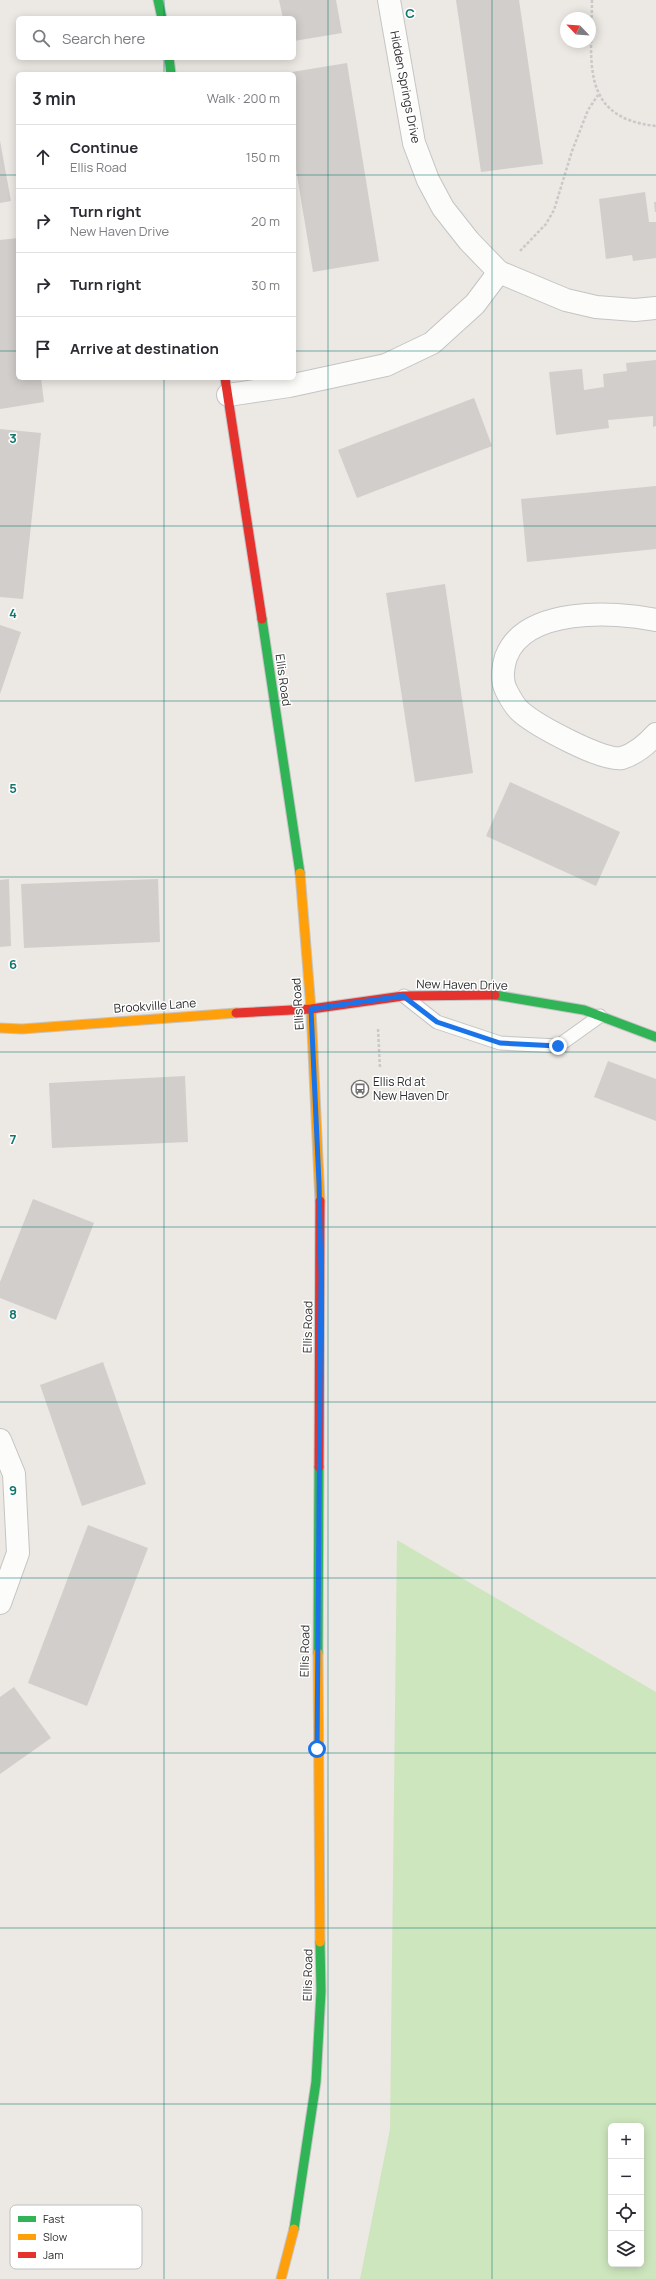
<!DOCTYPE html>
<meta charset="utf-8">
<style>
:root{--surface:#fff;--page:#f2f2f3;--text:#2b2b33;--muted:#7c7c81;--line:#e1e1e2}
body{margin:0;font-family:Manrope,sans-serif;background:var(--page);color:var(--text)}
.controls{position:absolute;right:12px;bottom:12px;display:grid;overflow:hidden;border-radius:6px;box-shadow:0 2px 10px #0003}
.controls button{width:36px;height:36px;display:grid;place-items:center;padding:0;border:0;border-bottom:1px solid var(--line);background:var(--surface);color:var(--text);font:20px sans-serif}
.compass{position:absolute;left:560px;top:12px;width:36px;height:36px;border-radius:50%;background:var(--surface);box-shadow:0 2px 10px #0003;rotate:295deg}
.stop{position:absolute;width:12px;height:12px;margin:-9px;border:3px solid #1a73e8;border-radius:50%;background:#fff}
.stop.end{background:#1a73e8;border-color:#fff;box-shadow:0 1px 4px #0008}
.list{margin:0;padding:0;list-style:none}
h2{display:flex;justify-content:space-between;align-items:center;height:52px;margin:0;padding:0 16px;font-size:17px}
h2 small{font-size:13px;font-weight:400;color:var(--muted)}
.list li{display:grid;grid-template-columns:26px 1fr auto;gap:12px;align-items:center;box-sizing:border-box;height:64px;padding:0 16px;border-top:1px solid var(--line)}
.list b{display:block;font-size:15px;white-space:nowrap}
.list p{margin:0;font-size:13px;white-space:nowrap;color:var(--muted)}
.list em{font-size:13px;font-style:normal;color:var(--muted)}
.icon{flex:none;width:22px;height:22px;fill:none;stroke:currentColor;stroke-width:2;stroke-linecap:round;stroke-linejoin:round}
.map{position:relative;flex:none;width:656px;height:2279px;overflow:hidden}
.search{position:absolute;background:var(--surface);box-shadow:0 2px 10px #0003;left:16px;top:16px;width:280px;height:44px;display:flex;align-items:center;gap:10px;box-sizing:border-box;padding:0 14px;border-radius:6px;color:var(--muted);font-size:15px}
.panel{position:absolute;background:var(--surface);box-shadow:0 2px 10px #0003;left:16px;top:72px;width:280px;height:308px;border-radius:6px}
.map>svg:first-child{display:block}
</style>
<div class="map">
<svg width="656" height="2279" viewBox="0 0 656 2279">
<rect width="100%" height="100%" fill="#ece8e4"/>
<path fill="#cee6be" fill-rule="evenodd" d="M 397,1540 L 656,1692 L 656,2279 L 360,2279 L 390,2129 ZM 611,2126 L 641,2126 L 641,2264 L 611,2264 Z"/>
<g fill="#d1cecb">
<polygon points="279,0 336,0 342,33 294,41 294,18 283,18"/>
<polygon points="456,0 519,0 543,164 481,172"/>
<polygon points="347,63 379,261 313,272 294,157 294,74 286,73"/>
<polygon points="0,141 11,201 0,203"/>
<polygon points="645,192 649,222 656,222 656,258 633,261 632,255 606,259 599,199"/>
<polygon points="654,202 656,202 656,212 655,212"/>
<polygon points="18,238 18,378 41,378 44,402 0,409 0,240"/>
<polygon points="656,360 656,426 653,427 653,416 608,420 609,428 556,435 549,372 582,369 584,390 604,387 603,374 627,371 626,363"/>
<polygon points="474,398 492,446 357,498 338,450"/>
<polygon points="0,429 41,433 23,599 0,597"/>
<polygon points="656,486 656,549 527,562 521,499"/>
<polygon points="445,584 473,773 415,782 386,593"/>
<polygon points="0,625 21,632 0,694"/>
<polygon points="510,782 620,832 596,886 486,836"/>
<polygon points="9,879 11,946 0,947 0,880"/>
<polygon points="158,879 160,942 24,948 21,884"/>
<polygon points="608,1061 656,1079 656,1121 594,1097"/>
<polygon points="185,1076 188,1142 52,1148 49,1083"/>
<polygon points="33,1199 94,1223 56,1320 0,1298 0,1282"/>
<polygon points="103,1362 146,1484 82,1506 40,1385"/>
<polygon points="88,1525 148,1548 87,1706 28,1683"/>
<polygon points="14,1687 51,1738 0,1774 0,1697"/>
</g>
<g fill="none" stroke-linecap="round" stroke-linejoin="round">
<defs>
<polyline id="lane" points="404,996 437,1022 500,1043 558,1046 600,1016"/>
<g id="street">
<polyline points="389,0 414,143 428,180 443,208 469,241 499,272 566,300 596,307 635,310 656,308"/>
<polyline points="228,395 289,386 386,365 432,343 475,304 499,272"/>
<path d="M 656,620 C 613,611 525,607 506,657 C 503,667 501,680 506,690 C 509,696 515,707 521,712 C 536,725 603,762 622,758 C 635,754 647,744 656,734"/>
<polyline points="0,1440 14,1474 18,1553 0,1603"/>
</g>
<g id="fast">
<polyline points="158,0 162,18"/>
<polyline points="169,58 171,74"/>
<polyline points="262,619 300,873"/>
<polyline points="495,995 584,1010 656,1037"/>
<polyline points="318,1653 319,1467"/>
<polyline points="294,2229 316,2082 321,1991 320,1942"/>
</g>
<g id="slow">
<polyline points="300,873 311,1009 320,1201"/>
<polyline points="0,1028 22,1029 236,1013"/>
<polyline points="318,1653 320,1942"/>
<polyline points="281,2279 294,2229"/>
</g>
<g id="jam">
<polyline points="225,378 262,619"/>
<polyline points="236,1013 311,1009 403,996 495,995"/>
<polyline points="319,1467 320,1201"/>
</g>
</defs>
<use href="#lane" stroke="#c5c4c5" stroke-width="15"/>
<use href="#street" stroke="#c5c4c5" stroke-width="24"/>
<use href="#fast" stroke="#c5c4c5" stroke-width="11"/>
<use href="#slow" stroke="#c5c4c5" stroke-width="11"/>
<use href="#jam" stroke="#c5c4c5" stroke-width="11"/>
<g stroke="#c9c9c8" stroke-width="2.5" stroke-dasharray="3 2" stroke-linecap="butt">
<path d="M 592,0 C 592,59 578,118 656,126"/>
<polyline points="520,251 546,224 554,210 572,151 588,110 598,95"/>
<polyline points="378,1029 380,1068"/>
</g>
<use href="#lane" stroke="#fcfcfb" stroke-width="13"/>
<use href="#street" stroke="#fcfcfb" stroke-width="22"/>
<use href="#fast" stroke="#30b455" stroke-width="9"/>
<use href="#slow" stroke="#ff9f0a" stroke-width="9"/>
<use href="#jam" stroke="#e5322d" stroke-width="9"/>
</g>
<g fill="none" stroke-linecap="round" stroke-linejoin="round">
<polyline stroke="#1a73e8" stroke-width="5" points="317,1749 321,1275 319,1183 311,1009 403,996 437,1022 500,1043 558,1046"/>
</g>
<path fill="none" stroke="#0f766e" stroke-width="1" stroke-opacity="0.55" d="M 164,0 L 164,18M 328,0 L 328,2279M 492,0 L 492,2279M 164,58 L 164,74M 0,175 L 18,175M 294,175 L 656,175M 0,351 L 18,351M 294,351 L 656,351M 164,378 L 164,2279M 0,526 L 656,526M 0,701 L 656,701M 0,877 L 656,877M 0,1052 L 656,1052M 0,1227 L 656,1227M 0,1402 L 656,1402M 0,1578 L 656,1578M 0,1753 L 656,1753M 0,1928 L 656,1928M 0,2104 L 656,2104"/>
<defs>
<symbol id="bus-ring" viewBox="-11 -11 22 22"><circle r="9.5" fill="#fff" stroke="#706f6e" stroke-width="1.5"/><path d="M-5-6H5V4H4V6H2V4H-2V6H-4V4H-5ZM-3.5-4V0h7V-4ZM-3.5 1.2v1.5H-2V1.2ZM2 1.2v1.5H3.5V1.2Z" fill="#706f6e"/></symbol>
</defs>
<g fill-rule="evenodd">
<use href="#bus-ring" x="350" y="1079" width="20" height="20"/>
</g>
<g text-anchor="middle" stroke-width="3" stroke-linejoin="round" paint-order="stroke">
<g font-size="12" fill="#2e2e2e" stroke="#fff">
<text transform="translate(405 87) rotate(79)" y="4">Hidden Springs Drive</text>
<text transform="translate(283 680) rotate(82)" y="4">Ellis Road</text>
<text transform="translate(462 985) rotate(1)" y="4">New Haven Drive</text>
<text transform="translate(298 1004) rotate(-94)" y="4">Ellis Road</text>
<text transform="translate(155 1006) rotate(-4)" y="4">Brookville Lane</text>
<text transform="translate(308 1327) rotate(-89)" y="4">Ellis Road</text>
<text transform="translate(305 1651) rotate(-89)" y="4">Ellis Road</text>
<text transform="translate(308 1975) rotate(-89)" y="4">Ellis Road</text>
</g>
<g font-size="12" fill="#2e2e2e" stroke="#fff" text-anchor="start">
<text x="373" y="1086">Ellis Rd at<tspan x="373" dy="14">New Haven Dr</tspan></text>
</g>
</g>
<rect x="10" y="2205" width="132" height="64" rx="6" fill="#fff" stroke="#c0c0c0" stroke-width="1"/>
<rect x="18" y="2216" width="18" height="6" fill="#30b455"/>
<rect x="18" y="2234" width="18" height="6" fill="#ff9f0a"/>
<rect x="18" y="2252" width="18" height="6" fill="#e5322d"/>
<g font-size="11" fill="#2e2e2e">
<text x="43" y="2223">Fast</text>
<text x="43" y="2241">Slow</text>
<text x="43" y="2259">Jam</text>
</g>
<g font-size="13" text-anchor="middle" font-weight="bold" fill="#0f766e" stroke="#fff" stroke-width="3" stroke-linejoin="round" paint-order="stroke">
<text x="410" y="18">C</text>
<text x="13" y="443">3</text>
<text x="13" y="618">4</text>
<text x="13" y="793">5</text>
<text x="13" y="969">6</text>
<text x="13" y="1144">7</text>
<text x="13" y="1319">8</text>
<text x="13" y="1495">9</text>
</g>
</svg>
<div class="controls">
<button>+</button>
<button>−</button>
<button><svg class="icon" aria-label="locate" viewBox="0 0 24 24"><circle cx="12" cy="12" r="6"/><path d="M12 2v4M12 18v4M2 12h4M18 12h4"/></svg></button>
<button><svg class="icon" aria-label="layers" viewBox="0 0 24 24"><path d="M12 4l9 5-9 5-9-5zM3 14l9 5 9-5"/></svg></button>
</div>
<svg class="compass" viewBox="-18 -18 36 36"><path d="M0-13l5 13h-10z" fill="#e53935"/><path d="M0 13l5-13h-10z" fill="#7c7c81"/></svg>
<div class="stop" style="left:317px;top:1749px"></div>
<div class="stop end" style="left:558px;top:1046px"></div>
<div class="search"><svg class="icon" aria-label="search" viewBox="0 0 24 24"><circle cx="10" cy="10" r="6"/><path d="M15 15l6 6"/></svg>Search here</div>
<section class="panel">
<h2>3 min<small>Walk · 200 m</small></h2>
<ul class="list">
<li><svg class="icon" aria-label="ahead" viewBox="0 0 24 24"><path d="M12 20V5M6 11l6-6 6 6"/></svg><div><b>Continue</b><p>Ellis Road</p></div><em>150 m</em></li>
<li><svg class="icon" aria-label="right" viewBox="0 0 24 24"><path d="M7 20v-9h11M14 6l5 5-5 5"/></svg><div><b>Turn right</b><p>New Haven Drive</p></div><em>20 m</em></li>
<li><svg class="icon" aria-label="right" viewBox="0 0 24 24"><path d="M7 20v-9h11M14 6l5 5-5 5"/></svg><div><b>Turn right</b></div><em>30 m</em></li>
<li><svg class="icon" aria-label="arrive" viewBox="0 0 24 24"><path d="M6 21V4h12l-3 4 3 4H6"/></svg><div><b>Arrive at destination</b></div></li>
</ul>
</section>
</div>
